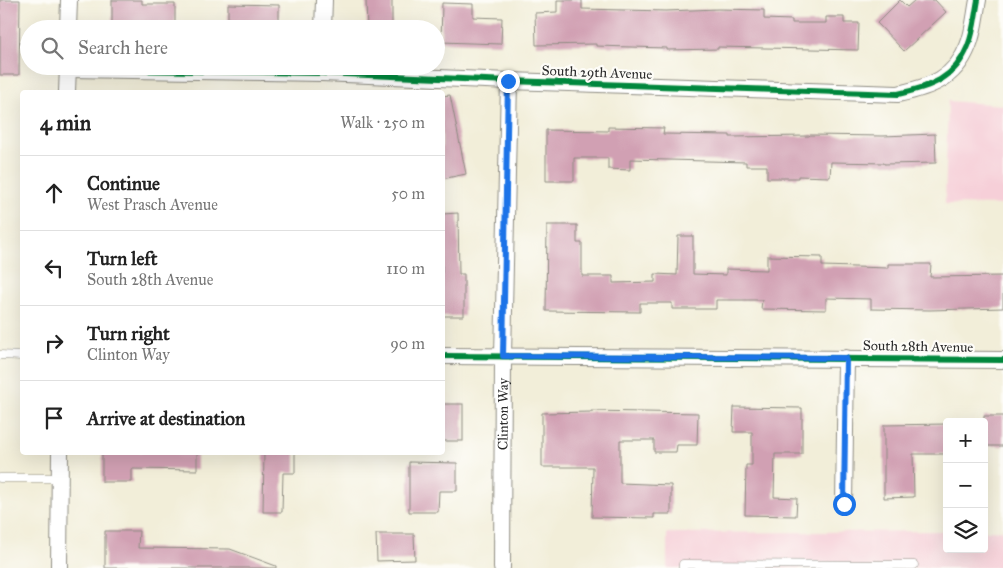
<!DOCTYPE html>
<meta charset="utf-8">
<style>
:root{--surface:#fff;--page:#f2f2f2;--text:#222;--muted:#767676;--line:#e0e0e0}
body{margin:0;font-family:"IM FELL Great Primer",serif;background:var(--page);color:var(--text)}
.controls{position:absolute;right:15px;bottom:15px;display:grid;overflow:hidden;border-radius:5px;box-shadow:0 5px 20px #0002}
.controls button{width:45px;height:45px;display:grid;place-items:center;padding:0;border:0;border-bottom:1px solid var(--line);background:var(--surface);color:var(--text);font:25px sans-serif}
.stop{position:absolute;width:15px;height:15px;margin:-11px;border:4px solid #1a73e8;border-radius:50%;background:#fff}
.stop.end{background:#1a73e8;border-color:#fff;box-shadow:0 1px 5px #0008}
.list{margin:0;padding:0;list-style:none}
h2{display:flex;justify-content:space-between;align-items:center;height:65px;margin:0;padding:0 20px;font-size:21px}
h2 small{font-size:16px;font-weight:400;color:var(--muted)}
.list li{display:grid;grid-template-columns:32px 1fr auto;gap:15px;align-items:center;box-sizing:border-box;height:75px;padding:0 20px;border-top:1px solid var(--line)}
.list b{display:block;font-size:19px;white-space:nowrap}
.list p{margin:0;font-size:16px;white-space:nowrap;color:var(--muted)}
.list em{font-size:16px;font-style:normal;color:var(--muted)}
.icon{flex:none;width:28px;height:28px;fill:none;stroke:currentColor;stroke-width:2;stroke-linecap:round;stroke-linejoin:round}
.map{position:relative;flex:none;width:1003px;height:568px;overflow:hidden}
.search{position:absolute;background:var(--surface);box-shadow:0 5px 20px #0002;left:20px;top:20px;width:425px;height:55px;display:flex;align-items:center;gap:12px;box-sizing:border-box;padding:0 18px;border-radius:28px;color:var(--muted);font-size:19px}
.panel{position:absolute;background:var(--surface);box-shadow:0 5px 20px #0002;left:20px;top:90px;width:425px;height:365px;border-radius:5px}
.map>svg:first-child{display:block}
</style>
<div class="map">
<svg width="1003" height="568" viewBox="0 0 1003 568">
<rect width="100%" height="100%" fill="#fdfcf7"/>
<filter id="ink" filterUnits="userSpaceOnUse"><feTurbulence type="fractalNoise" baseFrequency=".02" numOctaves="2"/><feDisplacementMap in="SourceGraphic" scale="10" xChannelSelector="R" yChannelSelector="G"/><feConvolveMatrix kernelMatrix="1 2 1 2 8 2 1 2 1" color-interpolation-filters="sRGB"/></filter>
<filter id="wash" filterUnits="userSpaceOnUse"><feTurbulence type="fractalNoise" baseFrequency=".0096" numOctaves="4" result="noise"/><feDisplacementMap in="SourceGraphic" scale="20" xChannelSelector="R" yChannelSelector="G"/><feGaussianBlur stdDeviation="1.12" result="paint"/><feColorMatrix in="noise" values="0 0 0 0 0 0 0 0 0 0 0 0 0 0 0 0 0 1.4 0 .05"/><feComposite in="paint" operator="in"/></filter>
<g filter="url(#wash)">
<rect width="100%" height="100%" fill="#f2eed9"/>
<g fill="#f6cfd8">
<polygon points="948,101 1003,105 1003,205 945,204"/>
<polygon points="1003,530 1003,568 667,568 667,533 947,531 947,549 984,549 984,531"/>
</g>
<g id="blocks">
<g fill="#d1a0b3">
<polygon points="0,0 20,0 19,75 0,75"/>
<polygon points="112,0 142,0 142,4 175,4 175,29 112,29"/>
<polygon points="366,0 392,0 392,29 367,29"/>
<polygon points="557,0 582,0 582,9 666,11 718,9 764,10 764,19 792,20 792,23 826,23 826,17 844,17 844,23 859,23 858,50 718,47 718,49 667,50 667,48 596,46 596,44 536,45 535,13 557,12"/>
<polygon points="900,0 907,7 915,0 935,0 946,12 904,51 877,23"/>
<polygon points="442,3 473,4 473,17 502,18 501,44 441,42"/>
<polygon points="228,4 279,5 279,29 228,29"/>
<polygon points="450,95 466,174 442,179 442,96"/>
<polygon points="608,127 664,128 663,134 730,135 730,137 809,136 810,135 883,136 935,134 936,163 884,164 884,163 831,162 830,177 798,176 798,178 767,178 767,166 746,166 746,162 630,159 630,170 608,169 608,158 574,158 574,181 546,181 546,130 608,131"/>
<polygon points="458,213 459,274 464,274 464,316 442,316 442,214"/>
<polygon points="547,225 577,225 577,243 582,243 582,276 613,276 613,283 655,282 655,274 677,275 678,236 693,236 693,274 726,275 726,269 767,270 767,256 822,257 822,266 888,268 888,264 931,264 930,277 1003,276 1003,308 930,310 871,309 871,299 826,298 826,310 761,309 762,300 716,300 716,309 672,309 672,303 640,303 640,312 546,311"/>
<rect x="442" y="404" width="21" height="37"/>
<polygon points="734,407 802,408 802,454 775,454 774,497 797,498 796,516 745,515 746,465 752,465 752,432 733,432"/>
<polygon points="591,411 698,413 697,445 677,445 676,452 654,452 654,440 620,440 620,483 671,485 671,514 654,514 654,518 592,517 593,467 542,467 542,413 591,412"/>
<rect x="984" y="416" width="19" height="30"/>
<polygon points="947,424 947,454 913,454 914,497 884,498 884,425"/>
<polygon points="102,452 197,452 197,470 132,469 132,482 102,482"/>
<polygon points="264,452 295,452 295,473 283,473 282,512 263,512"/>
<polygon points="409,462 457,463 457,491 439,491 438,512 409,512"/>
<polygon points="105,531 139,531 138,548 230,549 276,566 276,568 105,568"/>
<polygon points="376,534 414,534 415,560 377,561"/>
</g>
</g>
</g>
<g filter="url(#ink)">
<use href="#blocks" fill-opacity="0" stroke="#8e8c82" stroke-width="1"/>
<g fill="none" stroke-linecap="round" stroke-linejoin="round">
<defs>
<g id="lane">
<polyline points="0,355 22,356"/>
<polyline points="0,478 60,478"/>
<polyline points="683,568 683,564 914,565"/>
</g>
<g id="street">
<polyline points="68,29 69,0"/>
<polyline points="323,29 324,0"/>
<path d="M 68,69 L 322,73 L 509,81 L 898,94 C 930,87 955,79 968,46 C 974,32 975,15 978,0"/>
<polyline points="67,92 68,66"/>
<polyline points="442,356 1003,360"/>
<polyline points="844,504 846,358"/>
<polyline points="59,568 60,452"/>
<path id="s1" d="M 502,568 L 503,356 L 509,81"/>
</g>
</defs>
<use href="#lane" stroke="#8e8c82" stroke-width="9"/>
<use href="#street" stroke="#8e8c82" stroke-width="18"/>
<use href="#lane" stroke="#fff" stroke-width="8"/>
<use href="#street" stroke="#fff" stroke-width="16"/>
<defs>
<g id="cycleway">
<path d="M 68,69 L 322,73 L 509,81 L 898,94 C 930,87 955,79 968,46 C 974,32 975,15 978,0"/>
<polyline points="442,356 1003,360"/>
</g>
</defs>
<use href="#cycleway" stroke="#fdfcf7" stroke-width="9"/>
<use href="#cycleway" stroke="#00873e" stroke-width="6"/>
</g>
</g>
<g fill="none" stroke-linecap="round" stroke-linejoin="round" filter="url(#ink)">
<polyline stroke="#1a73e8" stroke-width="6" points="508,81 503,356 846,358 844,504"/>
</g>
<g text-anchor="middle" stroke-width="4.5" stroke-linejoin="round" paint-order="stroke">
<g font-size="14" fill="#2b2b2b" stroke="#fdfcf7">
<text transform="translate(597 72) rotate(2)" y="5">South 29th Avenue</text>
<text transform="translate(918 346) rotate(1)" y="5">South 28th Avenue</text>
<text dy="5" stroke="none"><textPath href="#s1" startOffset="154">Clinton Way</textPath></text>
</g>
</g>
</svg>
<div class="controls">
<button>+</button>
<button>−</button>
<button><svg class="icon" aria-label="layers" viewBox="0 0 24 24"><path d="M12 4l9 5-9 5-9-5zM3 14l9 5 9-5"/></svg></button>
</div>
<div class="stop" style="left:844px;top:504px"></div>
<div class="stop end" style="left:508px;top:81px"></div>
<div class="search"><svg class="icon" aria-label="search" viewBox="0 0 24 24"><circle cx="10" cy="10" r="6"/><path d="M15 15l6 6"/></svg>Search here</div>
<section class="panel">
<h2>4 min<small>Walk · 250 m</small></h2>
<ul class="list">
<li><svg class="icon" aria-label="ahead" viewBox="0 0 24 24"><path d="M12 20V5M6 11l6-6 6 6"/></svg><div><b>Continue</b><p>West Prasch Avenue</p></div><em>50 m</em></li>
<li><svg class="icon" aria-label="left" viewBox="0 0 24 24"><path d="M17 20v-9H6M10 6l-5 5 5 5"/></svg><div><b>Turn left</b><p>South 28th Avenue</p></div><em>110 m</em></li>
<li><svg class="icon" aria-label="right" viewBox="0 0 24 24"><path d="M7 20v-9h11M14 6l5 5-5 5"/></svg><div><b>Turn right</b><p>Clinton Way</p></div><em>90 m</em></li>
<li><svg class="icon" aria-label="arrive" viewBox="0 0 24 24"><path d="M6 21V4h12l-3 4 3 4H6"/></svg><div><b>Arrive at destination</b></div></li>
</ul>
</section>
</div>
